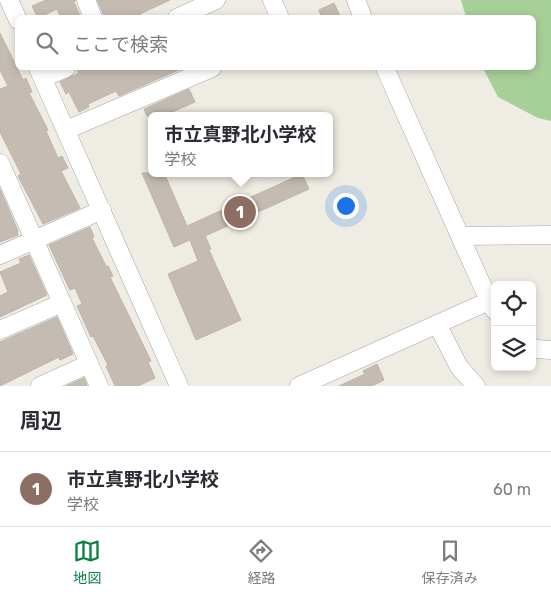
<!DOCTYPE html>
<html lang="ja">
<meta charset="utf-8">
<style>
:root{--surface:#fff;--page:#f7f7f7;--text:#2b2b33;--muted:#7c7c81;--line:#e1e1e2;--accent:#0b8043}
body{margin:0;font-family:Rubik,"Noto Sans JP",sans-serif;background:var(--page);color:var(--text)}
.controls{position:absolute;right:15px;bottom:15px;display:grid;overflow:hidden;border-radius:8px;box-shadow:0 2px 8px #0003}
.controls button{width:45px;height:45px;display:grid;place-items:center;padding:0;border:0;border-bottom:1px solid var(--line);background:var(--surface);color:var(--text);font:25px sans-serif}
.you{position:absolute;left:345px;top:205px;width:18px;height:18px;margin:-12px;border:4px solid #fff;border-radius:50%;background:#1a73e8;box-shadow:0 0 0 8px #1a73e833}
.badge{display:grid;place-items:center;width:32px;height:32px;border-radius:50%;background:var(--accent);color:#fff;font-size:16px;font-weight:700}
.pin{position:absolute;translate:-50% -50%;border:2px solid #fff;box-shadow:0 1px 5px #0006}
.popup{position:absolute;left:148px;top:112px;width:185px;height:65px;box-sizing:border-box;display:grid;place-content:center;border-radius:8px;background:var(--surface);filter:drop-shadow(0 1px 4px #0005);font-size:16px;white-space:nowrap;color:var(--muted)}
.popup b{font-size:19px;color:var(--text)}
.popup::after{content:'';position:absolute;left:50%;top:100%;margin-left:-10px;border:10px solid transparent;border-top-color:var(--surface)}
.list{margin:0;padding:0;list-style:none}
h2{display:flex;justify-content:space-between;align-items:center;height:65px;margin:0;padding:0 20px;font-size:21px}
h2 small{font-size:16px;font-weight:400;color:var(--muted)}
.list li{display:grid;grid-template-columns:32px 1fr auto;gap:15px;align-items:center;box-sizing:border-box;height:75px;padding:0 20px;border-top:1px solid var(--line)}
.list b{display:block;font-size:19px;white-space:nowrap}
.list p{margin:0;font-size:16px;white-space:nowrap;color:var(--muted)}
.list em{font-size:16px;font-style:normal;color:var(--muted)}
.icon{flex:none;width:28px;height:28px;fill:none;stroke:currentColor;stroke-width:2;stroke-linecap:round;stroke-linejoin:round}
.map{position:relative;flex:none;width:551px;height:386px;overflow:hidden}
.search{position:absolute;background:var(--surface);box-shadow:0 2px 8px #0003;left:15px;right:15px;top:15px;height:55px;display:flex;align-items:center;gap:12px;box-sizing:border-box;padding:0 18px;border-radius:8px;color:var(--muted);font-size:19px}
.sheet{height:140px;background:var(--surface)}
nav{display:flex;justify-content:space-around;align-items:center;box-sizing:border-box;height:70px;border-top:1px solid var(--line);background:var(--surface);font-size:14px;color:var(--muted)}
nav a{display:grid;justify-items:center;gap:2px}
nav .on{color:var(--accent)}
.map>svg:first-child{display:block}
</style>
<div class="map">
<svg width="551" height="386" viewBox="0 0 551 386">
<rect width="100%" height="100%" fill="#efece4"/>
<polygon fill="#a7cf98" points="461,0 551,0 551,121 538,118 498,97 483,68 534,68 534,18 466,17"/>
<g fill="#c4bcb3" stroke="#c1b3a6">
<polygon points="46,0 76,0 74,2 81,18 61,18 57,9 38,18 32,6"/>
<polygon points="97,0 170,0 140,14 141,18 105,18"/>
<polygon points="334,3 341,18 322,18 319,10"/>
<polygon points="0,33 23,80 26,78 32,92 29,93 48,130 46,131 58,158 62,156 68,168 61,171 80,208 43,224 18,176 21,174 0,132 0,89 8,86 0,70"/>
<polygon points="76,68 183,68 119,96 116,91 88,104 89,107 79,112 69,92 66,94 60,82 79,73"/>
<polygon points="189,89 195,102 163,116 147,116 144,109"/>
<polygon points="142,173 164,173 187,226 302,174 309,189 205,236 211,249 209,250 241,320 196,340 168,274 198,261 190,240 174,247"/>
<polygon points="0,189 18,231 17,232 18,235 0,242"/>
<polygon points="90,227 94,237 92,238 106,266 108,266 113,276 110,277 151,361 148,362 155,378 138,386 115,386 106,366 108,365 93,336 91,337 77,306 82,304 75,288 70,290 49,245"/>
<polygon points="29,255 47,295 0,317 0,296 8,292 0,272 21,263 19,259"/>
<polygon points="57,317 73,354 60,360 59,357 0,386 0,342"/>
<polygon points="377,364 384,380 372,386 339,386 365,374 363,371"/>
<polygon points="84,378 87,386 66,386"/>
</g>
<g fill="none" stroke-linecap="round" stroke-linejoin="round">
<defs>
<g id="minor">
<polyline points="9,0 18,20"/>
<polyline points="86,0 93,18"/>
<polyline points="272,0 280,18"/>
<polyline points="356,0 363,18"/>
<polyline points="177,18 216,0"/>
<polyline points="38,68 179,386"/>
<polyline points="385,68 489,301 495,311"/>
<polyline points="43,78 66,68"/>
<polyline points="66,130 212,68"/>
<polyline points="0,163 99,386"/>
<polyline points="460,236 551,235"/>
<polyline points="0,255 102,210"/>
<polyline points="437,324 459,367 476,386"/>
<polyline points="0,330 62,303"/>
<polyline points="532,347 537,349 551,350"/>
<polyline points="40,386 89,364"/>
<polyline points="299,386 489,301"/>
</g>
</defs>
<use href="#minor" stroke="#a5a5a5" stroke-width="19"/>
<use href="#minor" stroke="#fff" stroke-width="18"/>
</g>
</svg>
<div class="controls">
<button><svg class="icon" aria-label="locate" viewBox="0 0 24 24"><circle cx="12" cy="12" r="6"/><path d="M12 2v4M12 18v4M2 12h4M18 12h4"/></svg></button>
<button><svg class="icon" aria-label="layers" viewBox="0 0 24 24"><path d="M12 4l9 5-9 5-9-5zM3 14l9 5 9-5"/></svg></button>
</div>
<div class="you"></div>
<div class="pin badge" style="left:240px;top:212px;background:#8d6e63">1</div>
<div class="popup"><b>市立真野北小学校</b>学校</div>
<div class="search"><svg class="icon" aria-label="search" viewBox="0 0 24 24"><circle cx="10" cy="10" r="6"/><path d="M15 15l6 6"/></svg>ここで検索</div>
</div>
<section class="sheet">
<h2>周辺<small></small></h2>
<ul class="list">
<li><span class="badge" style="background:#8d6e63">1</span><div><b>市立真野北小学校</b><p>学校</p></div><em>60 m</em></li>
</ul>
</section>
<nav>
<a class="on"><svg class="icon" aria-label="map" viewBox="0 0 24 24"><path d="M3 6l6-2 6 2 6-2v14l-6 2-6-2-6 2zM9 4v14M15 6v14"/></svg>地図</a>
<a><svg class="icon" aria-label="directions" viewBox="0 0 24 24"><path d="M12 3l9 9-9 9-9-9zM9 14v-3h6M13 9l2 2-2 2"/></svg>経路</a>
<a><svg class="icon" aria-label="saved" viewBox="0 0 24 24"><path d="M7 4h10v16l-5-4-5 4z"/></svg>保存済み</a>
</nav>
